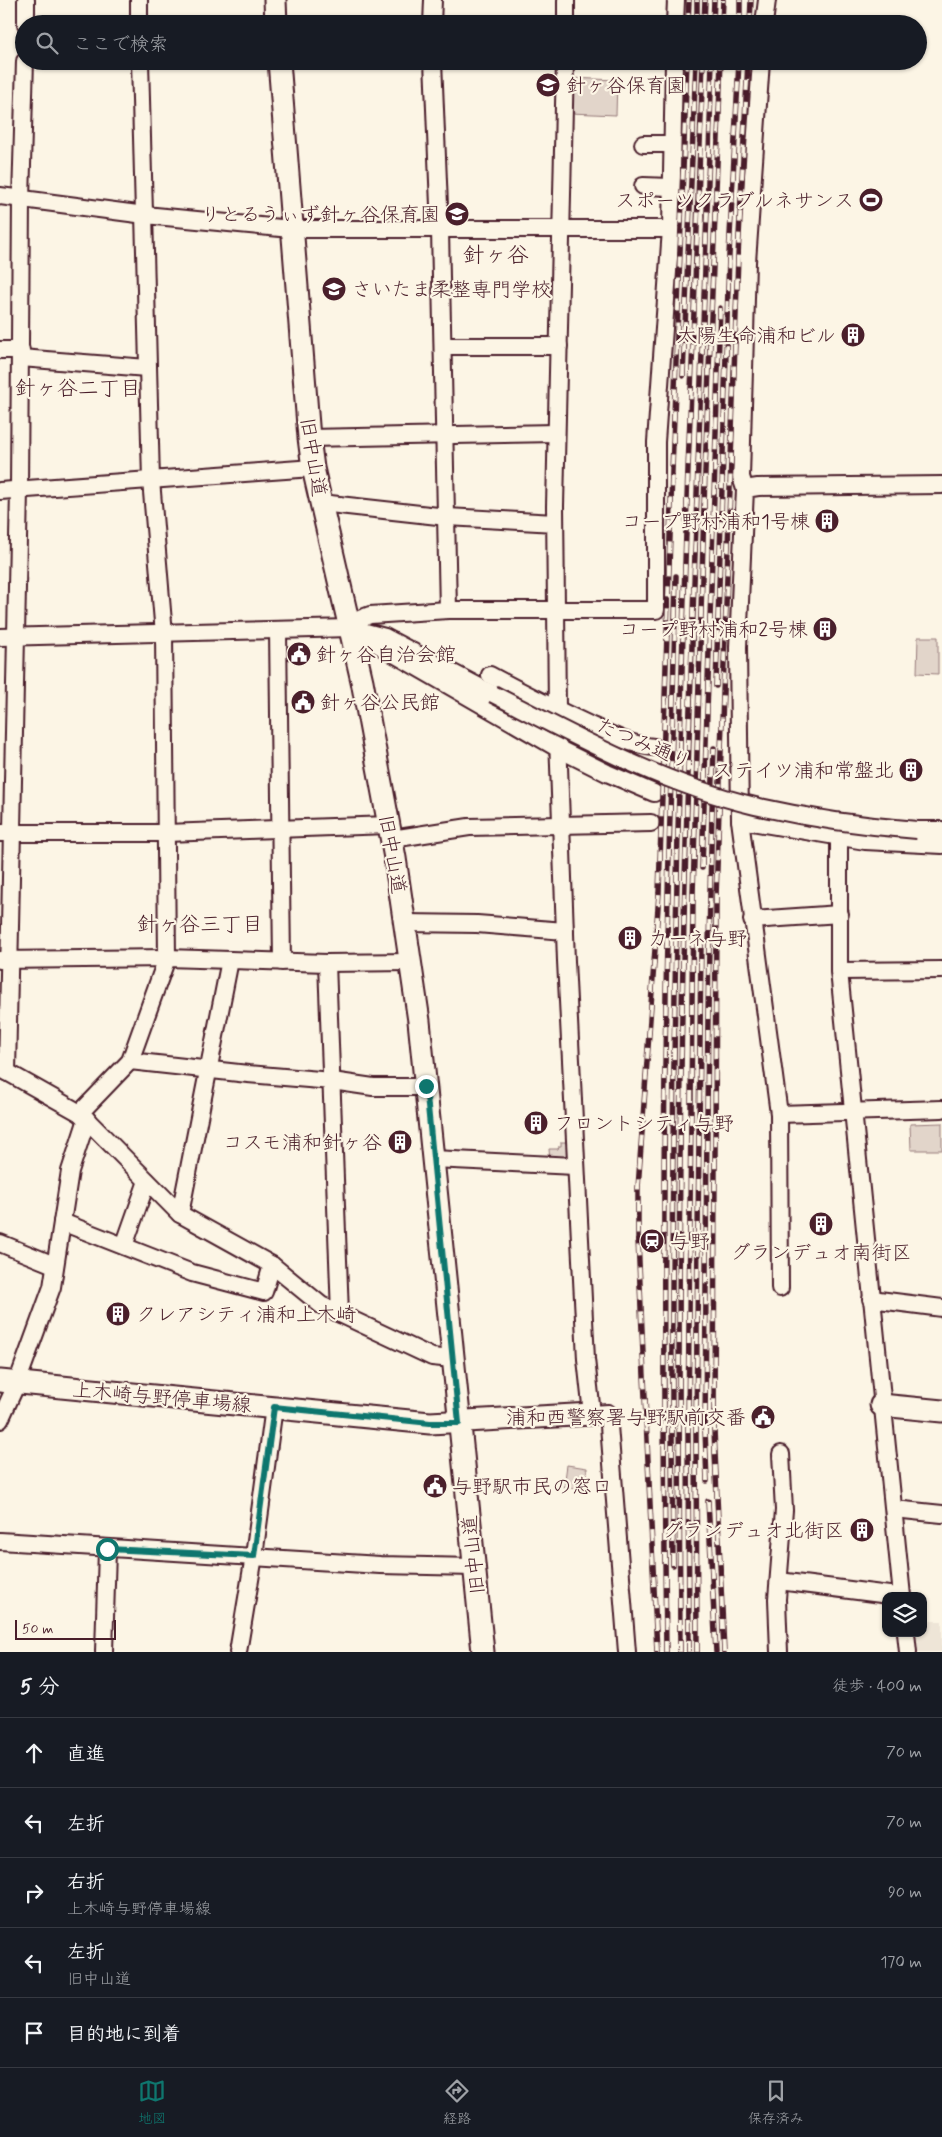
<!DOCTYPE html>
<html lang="ja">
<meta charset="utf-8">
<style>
:root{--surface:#171b24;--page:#20242c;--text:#f1f3f6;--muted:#9ea1a6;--line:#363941;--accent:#0f766e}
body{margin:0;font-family:Mynerve,"Klee One",sans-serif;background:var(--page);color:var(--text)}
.controls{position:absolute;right:15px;bottom:15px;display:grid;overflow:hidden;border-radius:10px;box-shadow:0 1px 4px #0004}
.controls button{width:45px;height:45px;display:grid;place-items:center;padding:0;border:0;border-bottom:1px solid var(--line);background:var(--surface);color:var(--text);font:25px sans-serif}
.scale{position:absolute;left:15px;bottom:12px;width:101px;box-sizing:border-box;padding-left:5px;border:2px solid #4a1f2b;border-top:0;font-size:14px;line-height:18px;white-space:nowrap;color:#4a1f2b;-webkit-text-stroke:4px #fcf5e5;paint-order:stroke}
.stop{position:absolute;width:15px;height:15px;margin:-11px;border:4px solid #0f766e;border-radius:50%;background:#fff}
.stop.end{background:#0f766e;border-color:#fff;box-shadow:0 1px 5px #0008}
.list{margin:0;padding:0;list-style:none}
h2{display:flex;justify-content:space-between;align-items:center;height:65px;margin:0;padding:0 20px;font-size:21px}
h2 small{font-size:16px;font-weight:400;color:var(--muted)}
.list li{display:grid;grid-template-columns:32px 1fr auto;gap:15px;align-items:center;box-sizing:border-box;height:70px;padding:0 20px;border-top:1px solid var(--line)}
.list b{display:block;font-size:19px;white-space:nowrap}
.list p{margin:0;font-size:16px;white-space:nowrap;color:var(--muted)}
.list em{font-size:16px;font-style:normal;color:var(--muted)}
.icon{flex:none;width:28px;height:28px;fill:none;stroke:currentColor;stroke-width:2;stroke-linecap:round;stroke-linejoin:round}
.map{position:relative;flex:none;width:942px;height:1652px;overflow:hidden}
.search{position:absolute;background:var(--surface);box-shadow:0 1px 4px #0004;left:15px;right:15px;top:15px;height:55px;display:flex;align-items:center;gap:12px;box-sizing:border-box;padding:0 18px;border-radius:28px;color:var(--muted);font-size:19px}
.sheet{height:415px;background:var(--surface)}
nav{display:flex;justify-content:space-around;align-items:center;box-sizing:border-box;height:70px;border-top:1px solid var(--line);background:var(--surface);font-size:14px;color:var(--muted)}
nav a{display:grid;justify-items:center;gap:2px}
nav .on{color:var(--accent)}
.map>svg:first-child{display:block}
</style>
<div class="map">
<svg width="942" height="1652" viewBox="0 0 942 1652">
<rect width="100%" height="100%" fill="#fcf5e5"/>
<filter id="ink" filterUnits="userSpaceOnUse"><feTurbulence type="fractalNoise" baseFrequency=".02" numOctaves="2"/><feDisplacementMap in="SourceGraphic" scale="10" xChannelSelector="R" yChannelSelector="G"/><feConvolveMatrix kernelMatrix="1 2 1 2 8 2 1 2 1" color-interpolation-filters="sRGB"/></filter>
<g filter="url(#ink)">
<polygon fill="#eee5d7" points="923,1621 942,1621 942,1652 911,1652 910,1633 923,1633"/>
<g fill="#e2d5ca" stroke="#967a7a">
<polygon points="571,78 617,80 616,115 570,113"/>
<polygon points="918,637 938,637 938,674 917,673"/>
<polygon points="942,1123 942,1150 911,1150 910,1124"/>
<polygon points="561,1142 569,1142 570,1154 564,1162 550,1161 549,1149 558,1149 559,1146 561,1146"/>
<polygon points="567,1465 587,1468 585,1490 564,1487"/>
</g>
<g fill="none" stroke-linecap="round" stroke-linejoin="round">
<defs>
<g id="minor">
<polyline points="139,0 139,24"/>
<polyline points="26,24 26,0"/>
<polyline points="432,24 433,0"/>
<polyline points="566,24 566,0"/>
<polyline points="675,24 676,0"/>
<polyline points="764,24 767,0"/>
<polyline points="433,61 440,230 448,610"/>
<polyline points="565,61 555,506 557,710 566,961 586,1359 592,1414 608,1413 627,1652"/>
<polyline points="643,144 671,144"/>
<polyline points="643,186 671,187"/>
<polyline points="0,196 145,215 291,229 671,229"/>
<polyline points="443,346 559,346"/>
<polyline points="0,350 21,350"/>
<polyline points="21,358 147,368"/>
<polyline points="309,438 556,433"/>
<polyline points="942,485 758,487 745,489 738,647 740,820 779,1114 942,1109"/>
<polyline points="745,489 741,477 747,262 761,61"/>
<polyline points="0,491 313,468"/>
<polyline points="321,503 447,517 555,523"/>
<polyline points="350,628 362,618 370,615 448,610 656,610 656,442 671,229 674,61"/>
<polyline points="278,631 282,962"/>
<polyline points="363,636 559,749 607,773 654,793"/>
<polyline points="0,637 350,628 385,637 493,694"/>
<path d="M 490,675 C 522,692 555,709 588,724 C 609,734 630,745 654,747"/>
<polyline points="740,820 865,841 942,845"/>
<polyline points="917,830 942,830"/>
<polyline points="0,833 166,833 389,825"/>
<polyline points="839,837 839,971 902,1596"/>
<polyline points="392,839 469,827 651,823"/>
<polyline points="752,920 840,914"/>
<polyline points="405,923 477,924 565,931"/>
<polyline points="0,960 167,958 327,963 410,962"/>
<polyline points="327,963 340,1314"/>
<polyline points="839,971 942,970"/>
<polyline points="130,1061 248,1074 332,1081 373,1087 426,1087"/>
<polyline points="0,1068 80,1113 180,1214 272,1265 321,1305 432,1357 453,1359"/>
<polyline points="7,1072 19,490 21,199 25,61"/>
<polyline points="80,1113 130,1061 167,958 164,634 151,480 140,61"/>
<polyline points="779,1114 780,1288"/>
<polyline points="433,1159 575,1166"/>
<polyline points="180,1214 230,960"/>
<polyline points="62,1222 192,1273 264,1292 272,1265"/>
<polyline points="0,1243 54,1265"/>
<polyline points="124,1246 147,1181"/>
<polyline points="871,1299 942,1308"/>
<polyline points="0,1420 17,1383 52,1287 70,1171 87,1119"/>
<polyline points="894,1509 942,1514"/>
<polyline points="0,1541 380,1565 475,1567"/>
<polyline points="779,1581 897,1596"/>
<polyline points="906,1633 908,1652"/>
<polyline points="104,1652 107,1549"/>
<polyline points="238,1652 254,1556 274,1407"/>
<polyline points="779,1652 777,1599 784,1510 781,1454"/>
</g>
<g id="major">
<polyline points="275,0 276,24"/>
<polyline points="279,61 309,438 313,468 362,681 395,858 419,1021 483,1652"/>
<polyline points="0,1381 430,1423 592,1414"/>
<polyline points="881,1405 942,1411"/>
</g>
</defs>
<use href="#minor" stroke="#4a1f2b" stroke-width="20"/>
<use href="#major" stroke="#4a1f2b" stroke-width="25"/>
<use href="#minor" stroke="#fcf5e5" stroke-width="16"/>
<use href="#major" stroke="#fcf5e5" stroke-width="21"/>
<defs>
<g id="rail">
<polyline points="688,24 689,0"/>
<polyline points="697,24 697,0"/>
<polyline points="704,24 705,0"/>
<polyline points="713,24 714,0"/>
<polyline points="722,24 723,0"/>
<polyline points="740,24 740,0"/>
<polyline points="750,24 751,0"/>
<polyline points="683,376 696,61"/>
<polyline points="716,686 729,255 739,61"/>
<polyline points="702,868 720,308"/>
<path d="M 707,1481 L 705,1430 C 707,1203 706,975 714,748"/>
<polyline points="708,1501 716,1652"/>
<path d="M 673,1565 C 669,1199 676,834 688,469 C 693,333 699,197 703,61"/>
<polyline points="657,1652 644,1376 638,1239 638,1188 659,893 672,471 687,61"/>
<path d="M 666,1652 C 663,1400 662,1147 668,895 C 670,789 674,682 676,576"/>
<path d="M 680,1652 C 679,1439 678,1225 682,1012 C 688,695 702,378 712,61"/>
<polyline points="689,1652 688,1430 693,895 705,472 721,61"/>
<polyline points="697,1652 696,1430 701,941"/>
<polyline points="724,1652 714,1430 716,897 738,256 748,61"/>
</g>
</defs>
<use href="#rail" stroke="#4a1f2b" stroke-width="5.5"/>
<use href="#rail" stroke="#fcf5e5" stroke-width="4" stroke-dasharray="11" stroke-linecap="butt"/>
<defs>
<path id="minor-bridge" d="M 493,694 C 577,737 662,784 755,806 C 808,818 862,826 917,830"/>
</defs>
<use href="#minor-bridge" stroke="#4a1f2b" stroke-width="20" stroke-linecap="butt"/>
<use href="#minor-bridge" stroke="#fcf5e5" stroke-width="16"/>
</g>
</g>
<g fill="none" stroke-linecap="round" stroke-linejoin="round" filter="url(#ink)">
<polyline stroke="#0f766e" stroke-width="6" points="107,1549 254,1556 274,1407 430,1423 459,1423 426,1086"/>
</g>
<defs>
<symbol id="school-disc" viewBox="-11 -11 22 22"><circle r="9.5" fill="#4a1f2b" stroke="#fcf5e5"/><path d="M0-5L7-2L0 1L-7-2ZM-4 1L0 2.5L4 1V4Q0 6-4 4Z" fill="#fff"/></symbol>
<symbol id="stadium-disc" viewBox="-11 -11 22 22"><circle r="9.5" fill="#4a1f2b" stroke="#fcf5e5"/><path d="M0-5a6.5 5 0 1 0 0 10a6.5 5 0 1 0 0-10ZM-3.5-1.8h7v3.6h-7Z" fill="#fff"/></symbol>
<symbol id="university-disc" viewBox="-11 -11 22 22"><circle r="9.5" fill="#4a1f2b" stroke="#fcf5e5"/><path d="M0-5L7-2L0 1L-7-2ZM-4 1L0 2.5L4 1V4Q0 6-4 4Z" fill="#fff"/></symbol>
<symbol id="building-disc" viewBox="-11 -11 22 22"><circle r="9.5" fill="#4a1f2b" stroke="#fcf5e5"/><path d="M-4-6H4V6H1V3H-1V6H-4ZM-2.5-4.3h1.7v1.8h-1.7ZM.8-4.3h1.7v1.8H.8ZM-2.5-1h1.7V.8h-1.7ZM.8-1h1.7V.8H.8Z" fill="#fff"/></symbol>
<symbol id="civic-disc" viewBox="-11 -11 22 22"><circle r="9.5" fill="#4a1f2b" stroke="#fcf5e5"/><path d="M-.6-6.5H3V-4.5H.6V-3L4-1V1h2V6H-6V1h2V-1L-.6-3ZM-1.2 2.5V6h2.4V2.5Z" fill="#fff"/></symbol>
<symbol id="station-disc" viewBox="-11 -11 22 22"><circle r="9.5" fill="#4a1f2b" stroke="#fcf5e5"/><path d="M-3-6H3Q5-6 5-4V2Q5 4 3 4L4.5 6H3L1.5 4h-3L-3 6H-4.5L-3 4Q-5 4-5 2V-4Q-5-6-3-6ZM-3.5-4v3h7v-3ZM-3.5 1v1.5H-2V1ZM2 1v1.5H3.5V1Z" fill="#fff"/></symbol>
</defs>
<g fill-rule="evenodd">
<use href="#school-disc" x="534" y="71" width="28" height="28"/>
<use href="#stadium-disc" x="857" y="186" width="28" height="28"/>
<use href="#school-disc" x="443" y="200" width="28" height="28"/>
<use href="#university-disc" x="320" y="275" width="28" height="28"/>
<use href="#building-disc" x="839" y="321" width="28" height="28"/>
<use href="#building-disc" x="813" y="507" width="28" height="28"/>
<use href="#building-disc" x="811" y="615" width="28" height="28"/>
<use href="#civic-disc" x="285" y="640" width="28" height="28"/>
<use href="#civic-disc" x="289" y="688" width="28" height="28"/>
<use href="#building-disc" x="897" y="756" width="28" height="28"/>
<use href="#building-disc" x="616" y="924" width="28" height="28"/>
<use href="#building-disc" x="522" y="1109" width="28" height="28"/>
<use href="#building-disc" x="386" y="1128" width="28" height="28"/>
<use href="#building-disc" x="807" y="1210" width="28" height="28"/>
<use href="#station-disc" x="638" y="1227" width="28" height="28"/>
<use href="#building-disc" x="104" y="1300" width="28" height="28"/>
<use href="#civic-disc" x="749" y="1403" width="28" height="28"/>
<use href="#civic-disc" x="421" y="1472" width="28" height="28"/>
<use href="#building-disc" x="848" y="1516" width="28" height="28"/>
</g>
<g text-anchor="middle" stroke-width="4.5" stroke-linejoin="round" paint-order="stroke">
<g font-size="20" fill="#4a1f2b" stroke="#fcf5e5" text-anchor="start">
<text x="566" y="92">針ヶ谷保育園</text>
<text x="854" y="207" text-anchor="end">スポーツクラブルネサンス</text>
<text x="440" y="221" text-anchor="end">りとるうぃず針ヶ谷保育園</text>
<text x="352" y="296">さいたま柔整専門学校</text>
<text x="836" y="342" text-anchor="end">太陽生命浦和ビル</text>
<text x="810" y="528" text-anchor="end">コープ野村浦和1号棟</text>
<text x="808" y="636" text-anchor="end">コープ野村浦和2号棟</text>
<text x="316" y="661">針ヶ谷自治会館</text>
<text x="320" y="709">針ヶ谷公民館</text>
<text x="894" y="777" text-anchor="end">ステイツ浦和常盤北</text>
<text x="648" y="945">カーネ与野</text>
<text x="554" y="1130">フロントシティ与野</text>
<text x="382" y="1149" text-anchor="end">コスモ浦和針ヶ谷</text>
<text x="670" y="1248">与野</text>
<text x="821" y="1259" text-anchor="middle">グランデュオ南街区</text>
<text x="136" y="1321">クレアシティ浦和上木崎</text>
<text x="746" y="1424" text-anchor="end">浦和西警察署与野駅前交番</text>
<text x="452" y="1493">与野駅市民の窓口</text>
<text x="844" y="1537" text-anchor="end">グランデュオ北街区</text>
</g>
<g font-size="20" fill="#4a1f2b" stroke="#fcf5e5">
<text transform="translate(314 457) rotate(81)" y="7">旧中山道</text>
<text transform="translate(644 743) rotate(23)" y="7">たつみ通り</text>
<text transform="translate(393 854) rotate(80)" y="7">旧中山道</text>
<text transform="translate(162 1397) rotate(5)" y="7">上木崎与野停車場線</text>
<text transform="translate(473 1555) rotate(-96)" y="7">旧中山道</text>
</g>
<g font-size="21" fill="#4a1f2b" stroke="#fcf5e5">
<text x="78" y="395">針ヶ谷二丁目</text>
<text x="200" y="931">針ヶ谷三丁目</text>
</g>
<g font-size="22" fill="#4a1f2b" stroke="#fcf5e5">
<text x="496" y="262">針ヶ谷</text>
</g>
</g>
</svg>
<div class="controls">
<button><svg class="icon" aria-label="layers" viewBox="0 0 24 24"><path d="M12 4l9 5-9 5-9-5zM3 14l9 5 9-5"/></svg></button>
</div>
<div class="scale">50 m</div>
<div class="stop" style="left:107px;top:1549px"></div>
<div class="stop end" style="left:426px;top:1086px"></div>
<div class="search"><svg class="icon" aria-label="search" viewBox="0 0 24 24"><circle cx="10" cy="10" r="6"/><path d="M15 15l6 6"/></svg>ここで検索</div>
</div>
<section class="sheet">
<h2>5 分<small>徒歩 · 400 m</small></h2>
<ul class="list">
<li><svg class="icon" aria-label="ahead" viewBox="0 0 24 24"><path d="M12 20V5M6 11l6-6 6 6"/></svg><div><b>直進</b></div><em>70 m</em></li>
<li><svg class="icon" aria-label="left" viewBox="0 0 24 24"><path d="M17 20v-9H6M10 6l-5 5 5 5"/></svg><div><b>左折</b></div><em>70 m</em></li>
<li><svg class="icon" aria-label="right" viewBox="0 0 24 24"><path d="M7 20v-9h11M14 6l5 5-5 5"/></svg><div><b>右折</b><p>上木崎与野停車場線</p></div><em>90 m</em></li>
<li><svg class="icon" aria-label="left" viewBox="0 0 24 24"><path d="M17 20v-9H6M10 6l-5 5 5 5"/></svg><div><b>左折</b><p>旧中山道</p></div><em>170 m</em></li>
<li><svg class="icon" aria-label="arrive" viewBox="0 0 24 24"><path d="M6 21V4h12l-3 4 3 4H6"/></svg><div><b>目的地に到着</b></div></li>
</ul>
</section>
<nav>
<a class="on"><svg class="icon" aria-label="map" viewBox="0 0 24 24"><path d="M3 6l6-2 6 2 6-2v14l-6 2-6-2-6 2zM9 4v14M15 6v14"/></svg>地図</a>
<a><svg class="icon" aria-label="directions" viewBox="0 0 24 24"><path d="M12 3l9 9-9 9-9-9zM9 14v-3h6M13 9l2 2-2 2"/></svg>経路</a>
<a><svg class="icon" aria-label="saved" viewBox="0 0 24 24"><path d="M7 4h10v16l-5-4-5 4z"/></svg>保存済み</a>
</nav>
